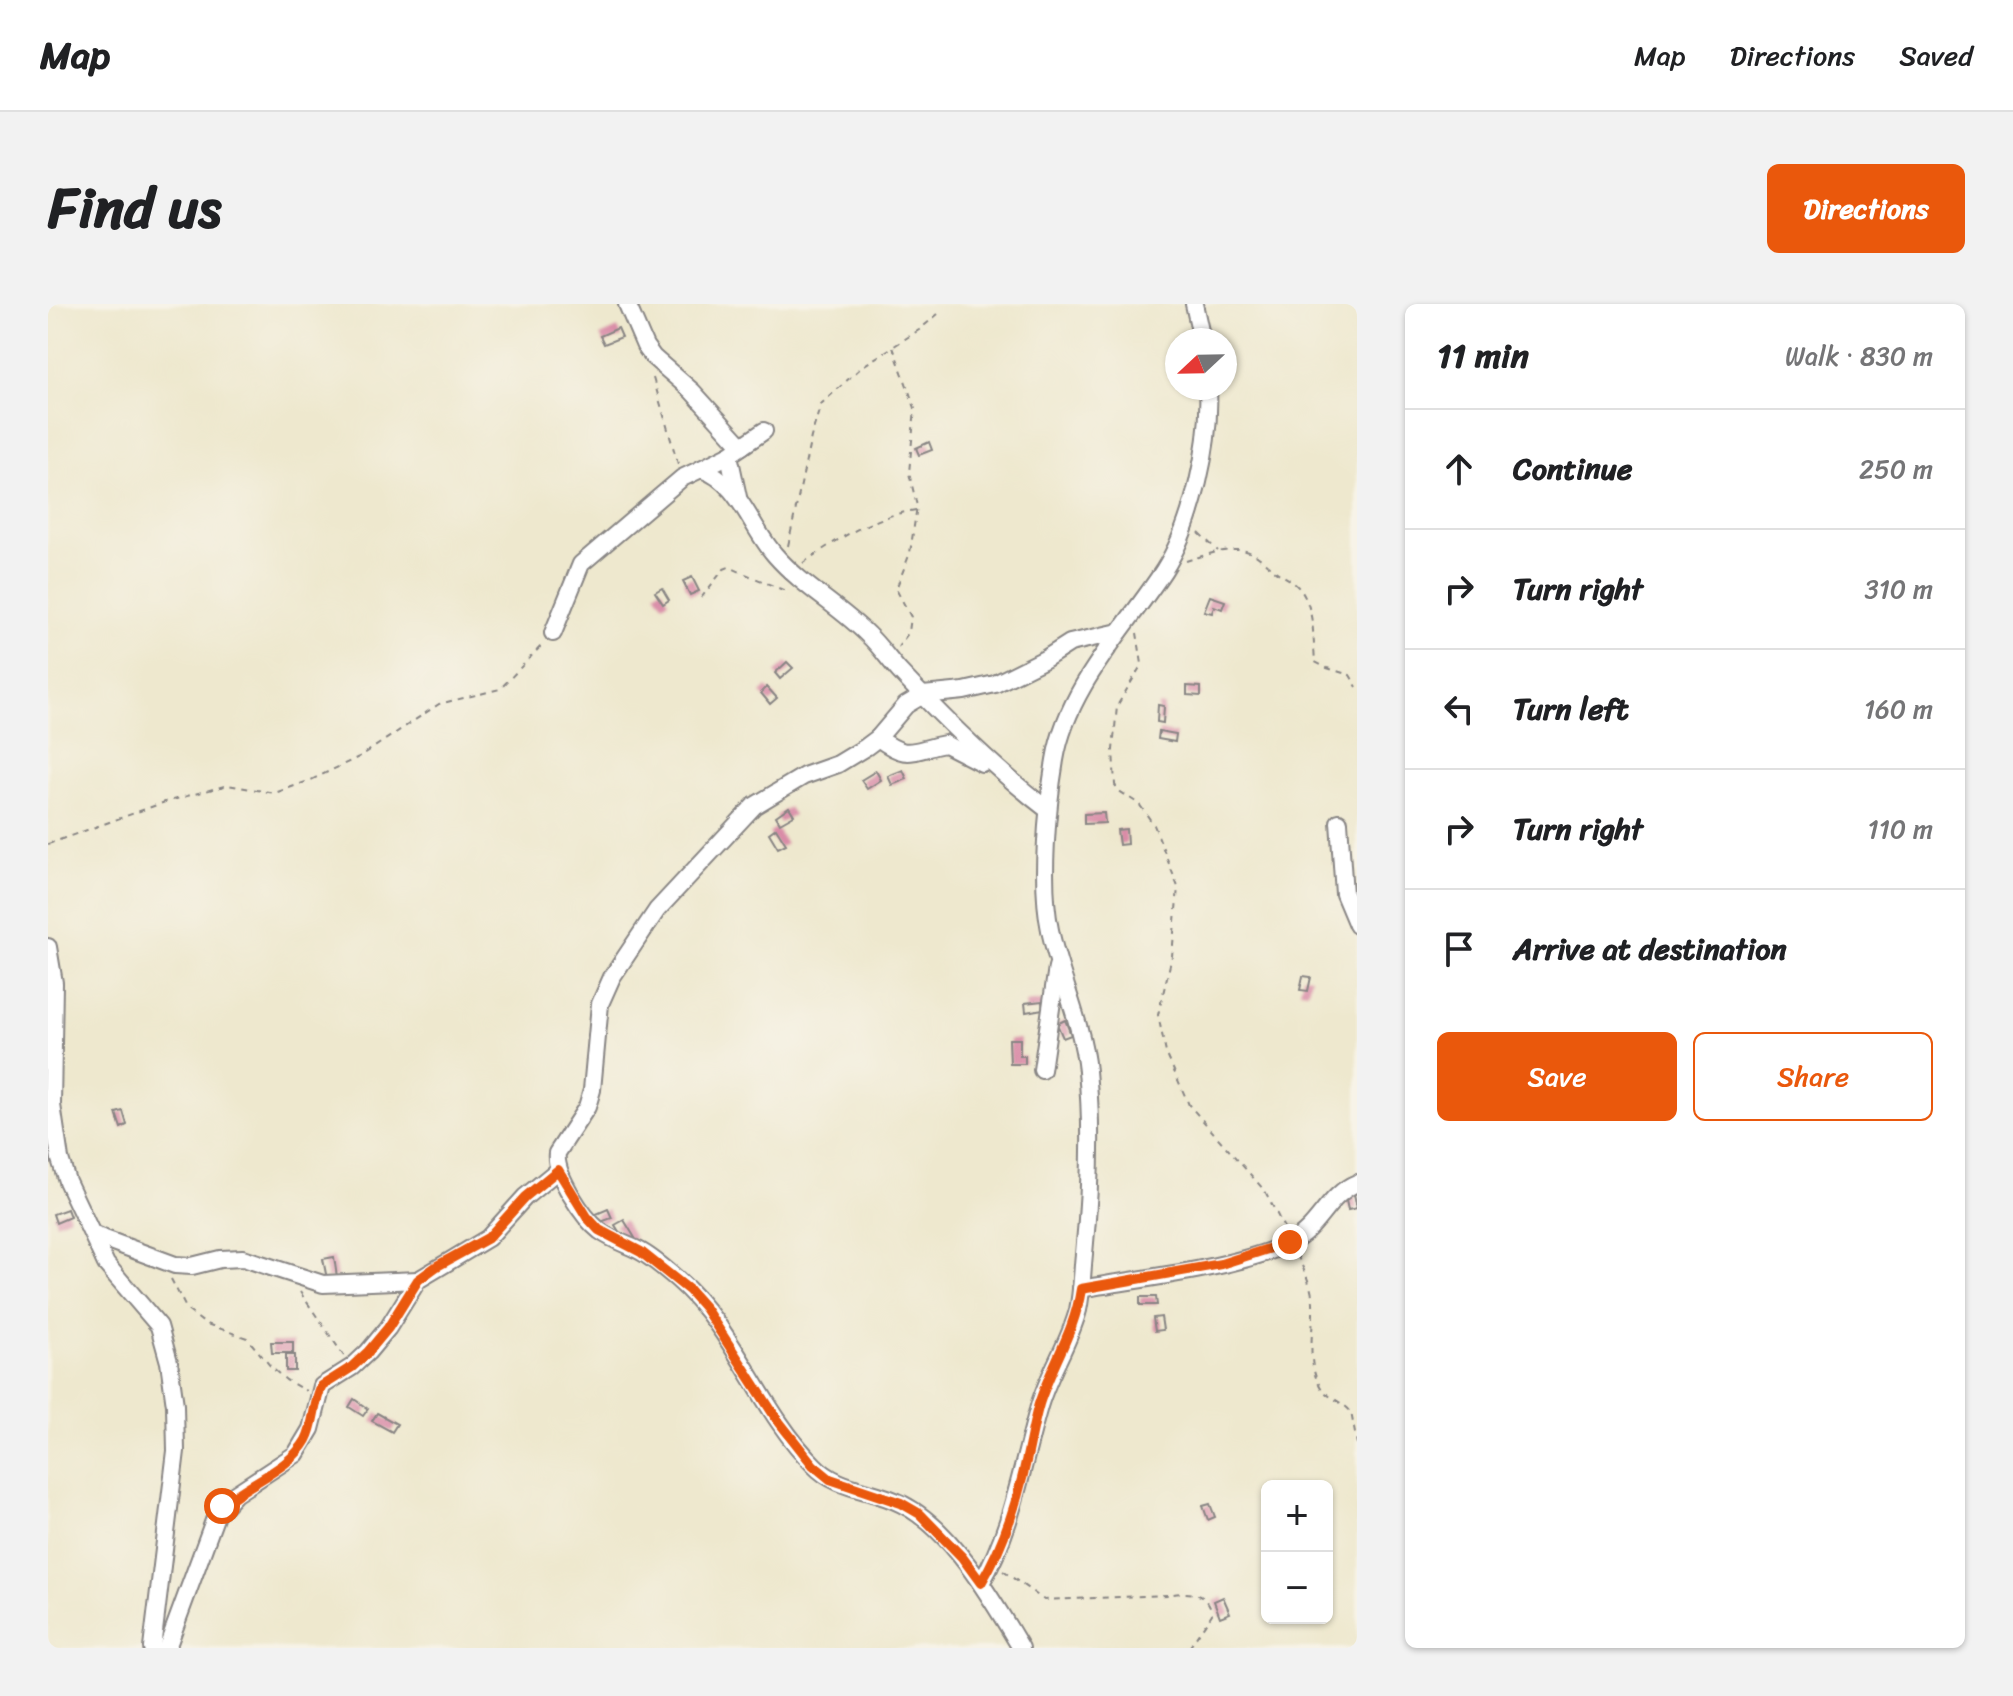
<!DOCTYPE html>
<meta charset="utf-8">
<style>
:root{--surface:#fff;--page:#f2f2f2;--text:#202124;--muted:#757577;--line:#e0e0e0;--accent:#ea580c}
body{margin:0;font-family:Sriracha,sans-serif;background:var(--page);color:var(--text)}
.controls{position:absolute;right:24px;bottom:24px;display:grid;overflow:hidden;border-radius:12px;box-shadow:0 2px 6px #0004}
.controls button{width:72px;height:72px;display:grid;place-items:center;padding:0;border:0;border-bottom:2px solid var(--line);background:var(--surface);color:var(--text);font:40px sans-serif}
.compass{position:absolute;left:1117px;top:24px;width:72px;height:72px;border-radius:50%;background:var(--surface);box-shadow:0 2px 6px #0004;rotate:248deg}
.stop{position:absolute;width:24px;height:24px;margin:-18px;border:6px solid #ea580c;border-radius:50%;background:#fff}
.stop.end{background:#ea580c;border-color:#fff;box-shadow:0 2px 8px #0008}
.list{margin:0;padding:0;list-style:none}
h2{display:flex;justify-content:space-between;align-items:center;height:104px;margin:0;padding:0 32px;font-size:34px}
h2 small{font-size:26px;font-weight:400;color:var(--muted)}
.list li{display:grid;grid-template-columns:52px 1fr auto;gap:24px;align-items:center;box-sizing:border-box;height:120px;padding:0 32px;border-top:2px solid var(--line)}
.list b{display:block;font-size:30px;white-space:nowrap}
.list em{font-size:26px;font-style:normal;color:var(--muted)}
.actions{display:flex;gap:16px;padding:24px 32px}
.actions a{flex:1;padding:18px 0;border:2px solid var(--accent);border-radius:12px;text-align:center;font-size:28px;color:var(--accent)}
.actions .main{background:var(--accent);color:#fff}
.icon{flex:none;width:44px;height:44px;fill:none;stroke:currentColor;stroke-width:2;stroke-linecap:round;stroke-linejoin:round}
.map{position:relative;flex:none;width:1309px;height:1344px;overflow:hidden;border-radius:12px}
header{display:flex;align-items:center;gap:48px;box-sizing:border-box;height:112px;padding:0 40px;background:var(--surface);border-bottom:2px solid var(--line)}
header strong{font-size:38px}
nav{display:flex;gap:44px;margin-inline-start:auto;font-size:28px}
.intro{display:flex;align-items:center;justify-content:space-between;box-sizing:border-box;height:192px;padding:0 48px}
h1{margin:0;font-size:56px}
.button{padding:20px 36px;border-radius:12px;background:var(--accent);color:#fff;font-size:28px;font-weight:700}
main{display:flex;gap:48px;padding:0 48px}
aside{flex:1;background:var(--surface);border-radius:12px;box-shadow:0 2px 6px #0004}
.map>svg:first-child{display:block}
</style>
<header>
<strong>Map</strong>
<nav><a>Map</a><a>Directions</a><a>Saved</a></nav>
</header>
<div class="intro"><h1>Find us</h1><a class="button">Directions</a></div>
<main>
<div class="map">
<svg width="1309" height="1344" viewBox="0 0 1309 1344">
<rect width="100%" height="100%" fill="#f7f3e8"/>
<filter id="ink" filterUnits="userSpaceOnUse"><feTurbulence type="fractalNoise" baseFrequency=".0125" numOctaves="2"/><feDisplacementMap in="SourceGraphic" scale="16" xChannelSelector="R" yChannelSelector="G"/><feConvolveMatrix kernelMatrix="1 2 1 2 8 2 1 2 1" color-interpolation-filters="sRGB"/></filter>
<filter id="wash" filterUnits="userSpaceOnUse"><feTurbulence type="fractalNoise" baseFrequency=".006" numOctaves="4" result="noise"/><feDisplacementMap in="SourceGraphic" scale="32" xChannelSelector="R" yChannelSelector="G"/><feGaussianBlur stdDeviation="1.8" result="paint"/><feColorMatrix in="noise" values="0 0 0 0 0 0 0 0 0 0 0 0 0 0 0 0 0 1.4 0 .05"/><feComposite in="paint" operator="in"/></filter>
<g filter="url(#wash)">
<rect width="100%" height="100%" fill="#eee8ce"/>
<g id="blocks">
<g fill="#d98ca7">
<polygon points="570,24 574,33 556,40 552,32"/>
<polygon points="881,138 884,146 871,151 868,144"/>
<polygon points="644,273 651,287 642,291 635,277"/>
<polygon points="614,284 621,296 615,300 607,288"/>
<polygon points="1162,292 1177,297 1174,305 1166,302 1164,309 1156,307"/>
<polygon points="739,358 745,364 732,375 727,369"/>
<polygon points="1139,382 1153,383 1153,392 1139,391"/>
<polygon points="719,383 729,394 722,400 713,389"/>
<polygon points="1110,401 1116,402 1115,419 1109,418"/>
<polygon points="1111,427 1128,430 1127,438 1110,435"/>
<polygon points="855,466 859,475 844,481 840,472"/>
<polygon points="828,467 833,476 819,485 813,476"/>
<polygon points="741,503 746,511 732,519 728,512"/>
<polygon points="1056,509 1057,519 1036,520 1036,510"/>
<polygon points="728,524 738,540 730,544 721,529"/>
<polygon points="1078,525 1079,540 1071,541 1069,526"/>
<polygon points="1255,672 1263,673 1260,687 1252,686"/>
<polygon points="994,697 995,705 978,708 977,699"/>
<polygon points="1017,716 1023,731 1015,734 1009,720"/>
<polygon points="961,735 972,735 972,752 977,752 977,760 962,760"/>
<polygon points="75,807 79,821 73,824 68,809"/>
<polygon points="1305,885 1309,904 1300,906 1296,887"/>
<polygon points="19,905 22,913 8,919 5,910"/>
<polygon points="560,905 564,914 550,919 546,911"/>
<polygon points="576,916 587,934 578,939 567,921"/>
<polygon points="286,953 289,973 279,975 275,955"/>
<polygon points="1092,993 1108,993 1109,1001 1092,1001"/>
<polygon points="1113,1013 1115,1026 1107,1027 1105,1014"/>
<polygon points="223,1038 245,1038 245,1049 224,1049"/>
<rect x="238" y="1051" width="9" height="16"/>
<polygon points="306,1095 320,1105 315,1112 301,1103"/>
<polygon points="329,1109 349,1120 344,1128 324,1117"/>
<polygon points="1162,1200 1167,1213 1160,1216 1155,1202"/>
<polygon points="1175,1293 1182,1309 1172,1313 1166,1297"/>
</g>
</g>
</g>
<g filter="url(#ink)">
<use href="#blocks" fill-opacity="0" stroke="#888584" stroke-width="2"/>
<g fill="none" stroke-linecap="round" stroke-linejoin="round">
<defs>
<g id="minor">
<polyline points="579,0 597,42 605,53 644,87 694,142"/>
<polyline points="1146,0 1154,36"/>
<polyline points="681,151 690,193"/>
<polyline points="653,165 681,151 716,127"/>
<path d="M 505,329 L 533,260 L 634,174 L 653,165 C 691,177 702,223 727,251 C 754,282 791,302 820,331 C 832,342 841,356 852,368 C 898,417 946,465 1000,506"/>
<path d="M 830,434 C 861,457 863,446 897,440 L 934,459"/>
<polyline points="1291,518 1296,590 1309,621"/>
<polyline points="0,643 6,679 4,801 12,855 19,877 58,960 111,1022 121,1058 127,1101 128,1147 104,1344"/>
<polyline points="994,766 1009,663"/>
<polyline points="46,931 127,961 144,962 172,955 195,954 275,980 370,976"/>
<path d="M 1033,985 C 1094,974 1186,965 1242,939 C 1271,925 1279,891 1309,879"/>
<path d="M 933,1279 C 964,1226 973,1165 990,1106 C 999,1071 1021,1041 1030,1006 C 1034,988 1034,968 1036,950 C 1042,889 1045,827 1039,767 C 1034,718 1012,674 1002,626 C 992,579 999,504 1007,456 C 1019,383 1077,326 1116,266 C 1145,220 1163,138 1160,84"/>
<polyline points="119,1344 168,1211 187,1190 248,1150 263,1125 274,1082 304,1063 320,1048 340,1024 370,976 440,934 477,893 510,866"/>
<path d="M 973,1344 C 945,1297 904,1225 854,1200 C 825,1185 789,1186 766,1161 C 711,1106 688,1026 629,975 C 617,965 604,953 590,946 C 577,940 563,935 552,927 C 535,914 506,870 509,849 L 539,803 L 544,786 L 552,700 L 564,673 L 609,606 L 706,502 L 756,472 L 790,460 L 818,443 L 830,434 L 858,401 L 875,391 L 916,387 L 947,380 L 997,355 L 1022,339 L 1071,328"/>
</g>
</defs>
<use href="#minor" stroke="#888584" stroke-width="20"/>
<g stroke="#888584" stroke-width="2" stroke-dasharray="6 6" stroke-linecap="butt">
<polyline points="845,43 867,104 861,169 869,202 862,249 848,285 863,313 861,328 850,343"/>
<polyline points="605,74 630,160"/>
<polyline points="1151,229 1170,247"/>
<polyline points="740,242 763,133 773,100 815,62 871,26 890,10"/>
<path d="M 1138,257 C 1158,251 1186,240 1206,250 C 1213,254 1219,261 1226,266 C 1232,271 1241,274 1247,280 C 1267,297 1265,334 1267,358 L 1279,364 L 1302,371 L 1309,383"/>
<path d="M 755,259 C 789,235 826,212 868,206"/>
<polyline points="653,294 676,265 681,263 735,286 741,286"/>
<polyline points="1089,329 1094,360 1069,402 1065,446 1067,481 1071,487 1091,500 1106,521 1130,583 1124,652 1110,711 1118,749 1141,801 1217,887 1236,924"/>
<polyline points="0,540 117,498 180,481 227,489 263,476 313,452 391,400 452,385 496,339"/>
<path d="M 1249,951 C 1256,966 1264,982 1265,999 C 1266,1025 1258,1056 1271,1080 C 1278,1095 1294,1096 1303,1108 L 1309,1140"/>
<polyline points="123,975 139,1006 156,1019 199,1034 224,1064 238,1076 258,1087"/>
<polyline points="252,988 296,1052"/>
<path d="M 955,1267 L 996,1296 L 1121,1291 C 1139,1287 1161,1287 1164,1310 L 1141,1344"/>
</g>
<use href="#minor" stroke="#fff" stroke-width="16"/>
</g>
</g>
<g fill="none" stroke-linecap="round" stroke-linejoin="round" filter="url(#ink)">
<path stroke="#ea580c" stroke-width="10" d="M 174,1202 C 200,1178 240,1167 258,1136 C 267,1119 265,1099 274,1082 L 304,1063 L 320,1048 L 340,1024 L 370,976 L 389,962 L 440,934 L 477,893 L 510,866 L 539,913 L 551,926 L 593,948 L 641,986 L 657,1004 L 728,1114 L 765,1161 L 782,1175 L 853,1199 L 872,1210 L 914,1253 L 933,1279 C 955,1242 970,1196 979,1153 C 983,1135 986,1117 991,1100 C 1004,1060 1027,1027 1033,985 L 1173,960 L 1242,938"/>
</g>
</svg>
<div class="controls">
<button>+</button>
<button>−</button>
</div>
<svg class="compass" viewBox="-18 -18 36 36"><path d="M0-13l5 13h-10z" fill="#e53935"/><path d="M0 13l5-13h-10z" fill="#757577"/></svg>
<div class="stop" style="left:174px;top:1202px"></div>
<div class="stop end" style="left:1242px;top:938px"></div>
</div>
<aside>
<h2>11 min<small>Walk · 830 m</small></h2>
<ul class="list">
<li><svg class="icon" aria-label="ahead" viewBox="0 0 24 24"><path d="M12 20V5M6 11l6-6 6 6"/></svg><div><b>Continue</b></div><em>250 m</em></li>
<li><svg class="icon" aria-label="right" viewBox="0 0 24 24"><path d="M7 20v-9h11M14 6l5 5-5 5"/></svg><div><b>Turn right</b></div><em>310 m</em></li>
<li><svg class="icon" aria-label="left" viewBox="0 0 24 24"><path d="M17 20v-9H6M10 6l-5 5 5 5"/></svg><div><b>Turn left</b></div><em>160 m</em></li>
<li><svg class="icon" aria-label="right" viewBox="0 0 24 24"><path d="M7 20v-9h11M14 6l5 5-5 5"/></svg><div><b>Turn right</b></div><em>110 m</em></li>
<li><svg class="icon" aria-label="arrive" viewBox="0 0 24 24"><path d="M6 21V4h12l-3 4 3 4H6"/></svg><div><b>Arrive at destination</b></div></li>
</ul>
<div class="actions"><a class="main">Save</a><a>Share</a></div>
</aside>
</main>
